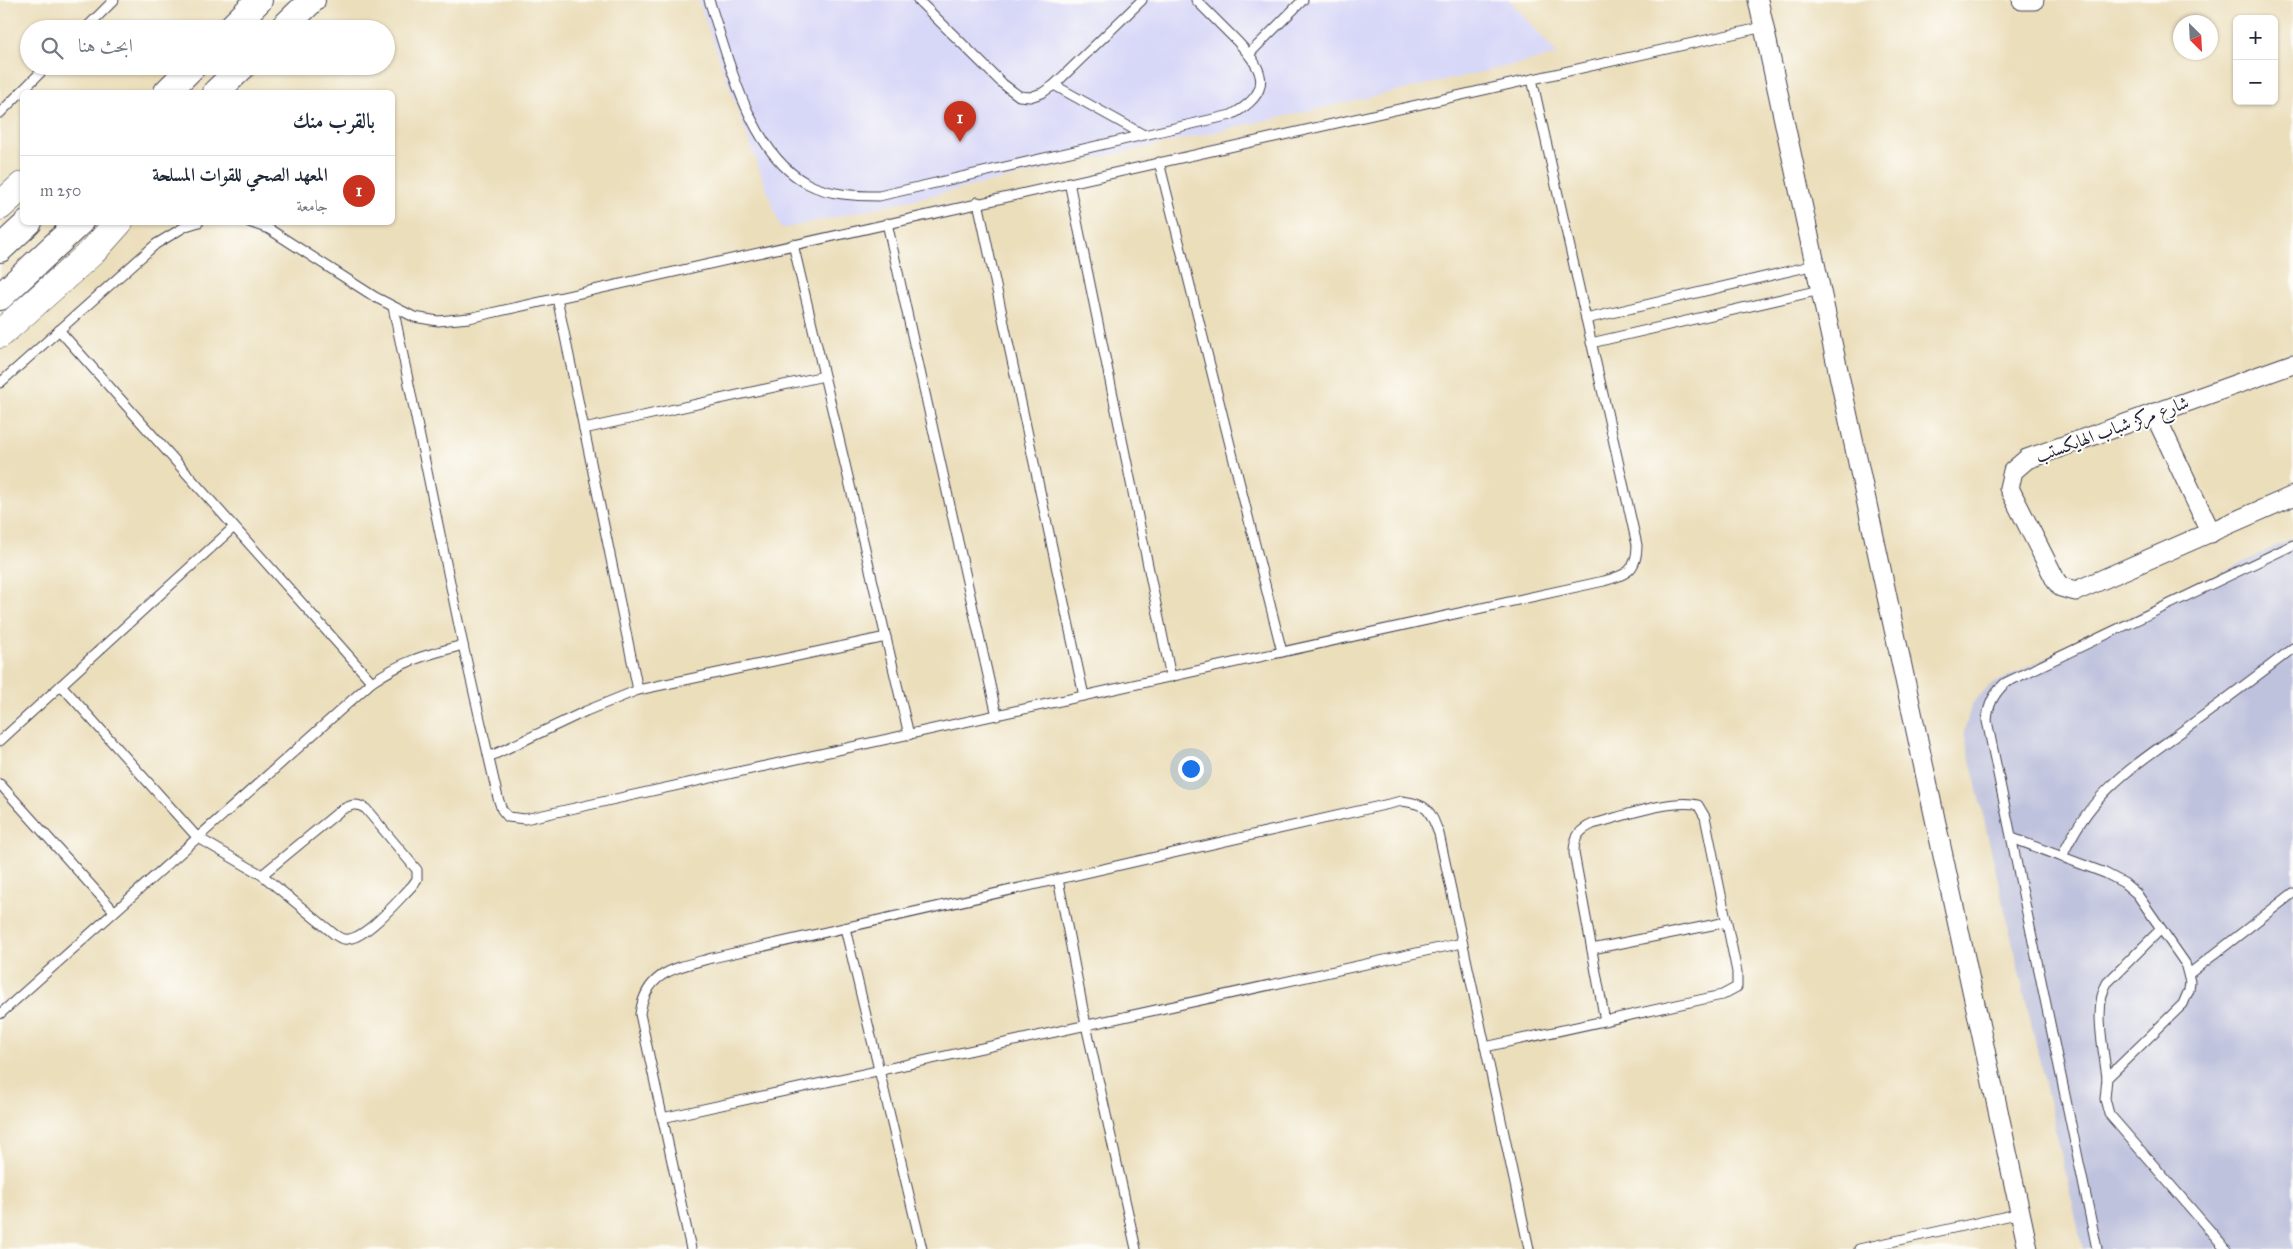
<!DOCTYPE html>
<html lang="ar">
<meta charset="utf-8">
<style>
:root{--surface:#fff;--page:#f6f6f7;--text:#1f2937;--muted:#747a83;--line:#e0e1e3;--accent:#c8321e}
body{margin:0;font-family:"IM FELL Great Primer",Amiri,serif;background:var(--page);color:var(--text);direction:rtl}
.controls{position:absolute;right:15px;top:15px;display:grid;overflow:hidden;border-radius:8px;box-shadow:0 1px 4px #0004}
.controls button{width:45px;height:45px;display:grid;place-items:center;padding:0;border:0;border-bottom:1px solid var(--line);background:var(--surface);color:var(--text);font:25px sans-serif}
.compass{position:absolute;left:2173px;top:15px;width:45px;height:45px;border-radius:50%;background:var(--surface);box-shadow:0 1px 4px #0004;rotate:156deg}
.you{position:absolute;left:1190px;top:768px;width:18px;height:18px;margin:-12px;border:4px solid #fff;border-radius:50%;background:#1a73e8;box-shadow:0 0 0 8px #1a73e833}
.badge{display:grid;place-items:center;width:32px;height:32px;border-radius:50%;background:var(--accent);color:#fff;font-size:16px;font-weight:700}
.pin{position:absolute;translate:-50% -41px;filter:drop-shadow(0 1px 2px #0008)}
.pin::after{content:'';position:absolute;top:26px;width:18px;height:15px;background:inherit;clip-path:polygon(0 0,100% 0,50% 100%)}
.list{margin:0;padding:0;list-style:none}
h2{display:flex;justify-content:space-between;align-items:center;height:65px;margin:0;padding:0 20px;font-size:21px}
h2 small{font-size:16px;font-weight:400;color:var(--muted)}
.list li{display:grid;grid-template-columns:32px 1fr auto;gap:15px;align-items:center;box-sizing:border-box;height:70px;padding:0 20px;border-top:1px solid var(--line)}
.list b{display:block;font-size:19px;white-space:nowrap}
.list p{margin:0;font-size:16px;white-space:nowrap;color:var(--muted)}
.list em{font-size:16px;font-style:normal;color:var(--muted)}
.icon{flex:none;width:28px;height:28px;fill:none;stroke:currentColor;stroke-width:2;stroke-linecap:round;stroke-linejoin:round}
.map{position:relative;flex:none;width:2293px;height:1249px;overflow:hidden;direction:ltr}
.search{position:absolute;background:var(--surface);box-shadow:0 1px 4px #0004;left:20px;top:20px;width:375px;height:55px;display:flex;align-items:center;gap:12px;box-sizing:border-box;padding:0 18px;border-radius:28px;color:var(--muted);font-size:19px}
.panel{position:absolute;background:var(--surface);box-shadow:0 1px 4px #0004;left:20px;top:90px;width:375px;height:135px;border-radius:8px;direction:rtl}
.map>svg:first-child{display:block}
</style>
<div class="map">
<svg width="2293" height="1249" viewBox="0 0 2293 1249">
<rect width="100%" height="100%" fill="#fdfcf7"/>
<filter id="ink" filterUnits="userSpaceOnUse"><feTurbulence type="fractalNoise" baseFrequency=".02" numOctaves="2"/><feDisplacementMap in="SourceGraphic" scale="10" xChannelSelector="R" yChannelSelector="G"/><feConvolveMatrix kernelMatrix="1 2 1 2 8 2 1 2 1" color-interpolation-filters="sRGB"/></filter>
<filter id="wash" filterUnits="userSpaceOnUse"><feTurbulence type="fractalNoise" baseFrequency=".0096" numOctaves="4" result="noise"/><feDisplacementMap in="SourceGraphic" scale="20" xChannelSelector="R" yChannelSelector="G"/><feGaussianBlur stdDeviation="1.12" result="paint"/><feColorMatrix in="noise" values="0 0 0 0 0 0 0 0 0 0 0 0 0 0 0 0 0 1.4 0 .05"/><feComposite in="paint" operator="in"/></filter>
<g filter="url(#wash)">
<rect width="100%" height="100%" fill="#ebdebb"/>
<polygon fill="#d7d7f8" points="698,0 1509,0 1558,55 781,229"/>
<polygon fill="#bfc2dd" points="2293,538 2293,1249 2083,1249 1964,733 1971,705 1989,686"/>
</g>
<g filter="url(#ink)">
<g fill="none" stroke-linecap="round" stroke-linejoin="round">
<defs>
<g id="lane">
<path d="M 709,0 C 729,59 749,153 808,184 C 829,195 856,196 879,196 L 1231,115 C 1278,90 1262,66 1232,36 C 1220,24 1208,12 1196,0"/>
<polyline points="918,0 1003,84 1019,96 1030,97 1042,93 1054,85 1142,0"/>
<polyline points="85,29 114,0"/>
<polyline points="1249,54 1303,0"/>
<polyline points="1054,85 1144,135"/>
<polyline points="0,113 47,66"/>
<polyline points="1159,162 1282,652"/>
<polyline points="1069,182 1171,677"/>
<polyline points="978,202 1084,696"/>
<polyline points="249,222 269,229 375,297 414,317 438,321 469,318 1764,27"/>
<polyline points="887,223 997,716"/>
<polyline points="793,244 909,735"/>
<polyline points="557,298 638,690"/>
<path d="M 393,307 L 463,645 L 498,798 L 502,810 L 508,817 L 525,819 L 1604,581 C 1626,575 1637,571 1637,545 L 1532,79"/>
<polyline points="1586,319 1815,265"/>
<polyline points="59,330 372,682"/>
<polyline points="1591,343 1820,290"/>
<polyline points="0,383 156,244 186,226 199,222"/>
<polyline points="584,429 824,376"/>
<path d="M 61,685 L 197,837 L 262,875 L 334,934 C 337,936 341,939 344,939 C 364,942 398,900 412,886 L 417,879 L 417,870 L 366,809 C 356,802 351,805 341,810 L 262,875"/>
<polyline points="0,741 234,527"/>
<polyline points="489,757 586,711 638,690 886,637"/>
<polyline points="0,784 114,911"/>
<polyline points="2012,838 2105,873 2124,883 2137,894 2185,963 2190,982 2189,990 2183,1004 2107,1078 2105,1099 2109,1114 2226,1249"/>
<path d="M 2062,857 C 2091,790 2136,765 2192,724 C 2226,699 2260,674 2293,648"/>
<polyline points="1058,879 1086,1025 1136,1249"/>
<polyline points="845,928 922,1249"/>
<polyline points="1592,949 1727,922"/>
<polyline points="2189,974 2293,893"/>
<path d="M 0,1014 L 372,682 C 404,660 426,655 463,645"/>
<path d="M 1485,1047 L 1722,995 L 1737,987 L 1737,972 L 1705,817 L 1698,805 C 1672,798 1621,817 1593,824 C 1579,830 1574,837 1574,853 L 1605,1021"/>
<path d="M 2107,1078 C 2104,1051 2093,1006 2107,983 L 2161,929"/>
<polyline points="662,1118 1462,943"/>
<path d="M 691,1249 L 640,1014 C 646,971 676,968 712,958 L 1402,801 C 1428,804 1430,810 1439,834 L 1529,1249"/>
<polyline points="1859,1249 2021,1213"/>
<path d="M 2097,1249 L 1987,721 C 1988,705 1993,695 2005,683 L 2293,545"/>
</g>
<g id="street">
<polyline points="1758,0 2028,1249"/>
<polyline points="2022,0 2034,0"/>
<polyline points="2293,364 2027,459 2013,471 2009,488 2056,581 2061,587 2076,591 2293,496"/>
<polyline points="2154,413 2211,533"/>
</g>
<g id="secondary">
<polyline points="230,29 259,0"/>
<polyline points="282,29 312,0"/>
<polyline points="167,92 193,66"/>
<polyline points="216,92 243,66"/>
<polyline points="0,249 29,222"/>
<polyline points="0,297 80,222"/>
</g>
<g id="highway">
<polyline points="0,206 22,186"/>
<polyline points="0,334 93,251 119,222"/>
</g>
</defs>
<use href="#lane" stroke="#403e4e" stroke-width="11"/>
<use href="#street" stroke="#403e4e" stroke-width="21"/>
<use href="#secondary" stroke="#403e4e" stroke-width="28"/>
<use href="#highway" stroke="#403e4e" stroke-width="29"/>
<use href="#lane" stroke="#fff" stroke-width="9"/>
<use href="#street" stroke="#fff" stroke-width="19"/>
<use href="#secondary" stroke="#fff" stroke-width="26"/>
<use href="#highway" stroke="#fff" stroke-width="28"/>
</g>
</g>
<g text-anchor="middle" stroke-width="4" stroke-linejoin="round" paint-order="stroke">
<g font-size="18" fill="#22223b" stroke="#fdfcf7">
<text transform="translate(2112 429) rotate(-20)" y="6">شارع مركز شباب الهايكستب</text>
</g>
</g>
</svg>
<div class="controls">
<button>+</button>
<button>−</button>
</div>
<svg class="compass" viewBox="-18 -18 36 36"><path d="M0-13l5 13h-10z" fill="#e53935"/><path d="M0 13l5-13h-10z" fill="#747a83"/></svg>
<div class="you"></div>
<div class="pin badge" style="left:960px;top:142px">1</div>
<div class="search"><svg class="icon" aria-label="search" viewBox="0 0 24 24"><circle cx="10" cy="10" r="6"/><path d="M15 15l6 6"/></svg>ابحث هنا</div>
<section class="panel">
<h2>بالقرب منك<small></small></h2>
<ul class="list">
<li><span class="badge">1</span><div><b>المعهد الصحي للقوات المسلحة</b><p>جامعة</p></div><em>250 m</em></li>
</ul>
</section>
</div>
